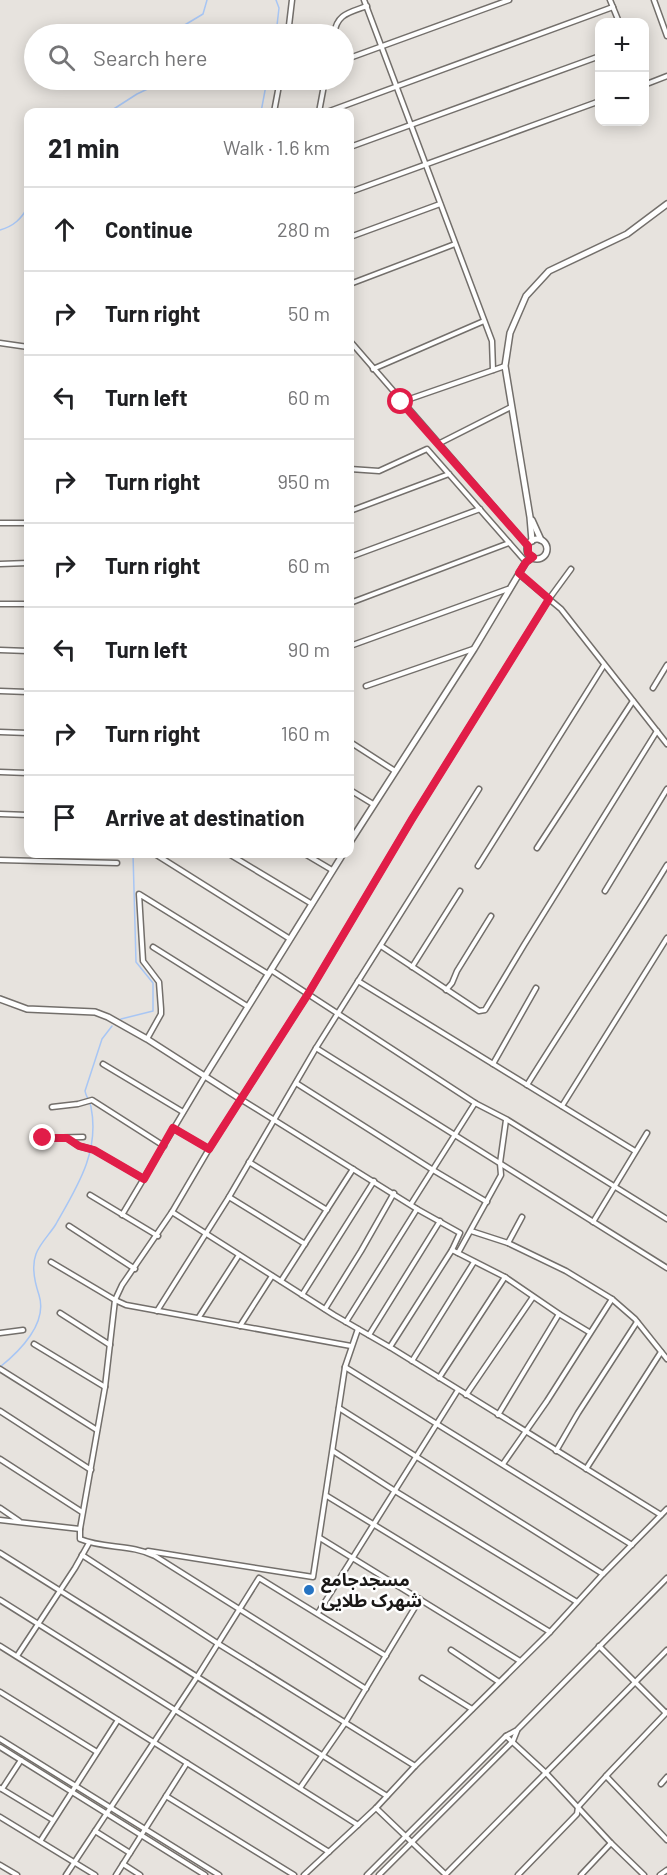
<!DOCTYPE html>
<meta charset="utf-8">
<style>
:root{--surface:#fff;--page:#f2f2f2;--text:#202124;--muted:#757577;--line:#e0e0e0}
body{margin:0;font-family:Barlow,"Noto Sans Arabic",sans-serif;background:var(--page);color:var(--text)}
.controls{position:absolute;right:18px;top:18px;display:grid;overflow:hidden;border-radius:12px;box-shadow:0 3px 15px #0003}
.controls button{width:54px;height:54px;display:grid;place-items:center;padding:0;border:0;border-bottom:2px solid var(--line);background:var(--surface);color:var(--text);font:30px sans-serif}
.stop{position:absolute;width:18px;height:18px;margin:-14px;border:4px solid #e11d48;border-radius:50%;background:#fff}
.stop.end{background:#e11d48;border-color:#fff;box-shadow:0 2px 6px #0008}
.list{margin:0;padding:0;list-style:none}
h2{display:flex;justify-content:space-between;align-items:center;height:78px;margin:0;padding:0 24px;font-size:26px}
h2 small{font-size:20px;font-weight:400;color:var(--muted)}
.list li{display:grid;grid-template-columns:39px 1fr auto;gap:18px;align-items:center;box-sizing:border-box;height:84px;padding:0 24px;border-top:2px solid var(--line)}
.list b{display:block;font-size:22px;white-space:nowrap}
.list em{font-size:20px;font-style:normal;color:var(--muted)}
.icon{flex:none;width:33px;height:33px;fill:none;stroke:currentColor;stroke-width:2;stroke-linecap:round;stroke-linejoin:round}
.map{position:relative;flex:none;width:667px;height:1875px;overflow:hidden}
.search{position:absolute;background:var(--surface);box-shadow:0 3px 15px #0003;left:24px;top:24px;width:330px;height:66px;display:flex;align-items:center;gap:15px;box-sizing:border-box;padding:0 21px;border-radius:33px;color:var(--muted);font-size:22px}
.panel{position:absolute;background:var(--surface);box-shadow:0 3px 15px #0003;left:24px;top:108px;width:330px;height:750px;border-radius:12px}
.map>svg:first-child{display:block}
</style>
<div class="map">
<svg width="667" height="1875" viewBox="0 0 667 1875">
<rect width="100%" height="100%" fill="#e7e3de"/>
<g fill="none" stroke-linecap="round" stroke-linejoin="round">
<g stroke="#a8c6f4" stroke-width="1.5">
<polyline points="155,34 156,32 183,26 203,14 207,0"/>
<polyline points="276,34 279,8 276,0"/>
<polyline points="109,112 137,94 158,84 159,80"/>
<polyline points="261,112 267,80"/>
<polyline points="28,162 28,170"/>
<path d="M 0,230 C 14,226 21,219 28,207"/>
<polyline points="121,1019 153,1011 153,983 136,962 133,854"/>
<path d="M 0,1367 C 20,1351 48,1323 39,1295 C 35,1283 31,1267 36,1254 C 40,1243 50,1234 56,1224 C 77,1187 100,1152 91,1107 C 90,1101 86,1097 85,1091 L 102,1039 L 112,1026"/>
</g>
<defs>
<g id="street">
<polyline points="364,0 492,341 493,370"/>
<polyline points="610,0 619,22"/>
<polyline points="654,0 667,36"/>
<polyline points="288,34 292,0"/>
<path d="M 334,34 C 337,14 348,13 367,6"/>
<polyline points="344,60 509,0"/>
<polyline points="644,85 667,76"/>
<polyline points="274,112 280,80"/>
<polyline points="319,112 325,80"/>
<polyline points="327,112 613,7"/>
<polyline points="350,147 600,56"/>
<polyline points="350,192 600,101"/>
<polyline points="350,237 440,204"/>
<polyline points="350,284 455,244"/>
<polyline points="350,341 528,546"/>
<polyline points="0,343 28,347"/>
<polyline points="373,369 484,321"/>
<polyline points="401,402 505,366"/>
<polyline points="438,444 511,407"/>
<polyline points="350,469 379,471 427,449 526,562"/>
<polyline points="350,511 449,474"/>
<polyline points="0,523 28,523"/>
<polyline points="350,557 480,509"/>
<polyline points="0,564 28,563"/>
<polyline points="519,574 561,609 667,744"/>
<polyline points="350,603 509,543"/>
<polyline points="0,604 28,604"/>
<polyline points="350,646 508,589"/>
<polyline points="0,650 28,651"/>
<polyline points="366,686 473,649"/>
<polyline points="653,688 667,665"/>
<polyline points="0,691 28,692"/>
<polyline points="0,732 28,733"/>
<polyline points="350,742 395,771"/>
<polyline points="0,772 28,773"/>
<polyline points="350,790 373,804"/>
<polyline points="0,814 28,815"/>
<polyline points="537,848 633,701"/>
<polyline points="155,854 290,939"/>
<polyline points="229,854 312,904"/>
<polyline points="305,854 332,870"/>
<polyline points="0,860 117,863"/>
<polyline points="478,866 604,665"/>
<polyline points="605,891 667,789"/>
<polyline points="381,946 479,1011 485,1010 524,945 657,731"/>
<polyline points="153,947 247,1006"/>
<polyline points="412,967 460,891"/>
<polyline points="271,970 475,1103 506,1119 667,1219"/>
<polyline points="358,981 635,1151"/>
<polyline points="446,990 452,983 457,971 491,916"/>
<polyline points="147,1039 161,1014 161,1009 159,982 143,961 139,894 268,974"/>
<polyline points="316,1048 667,1268"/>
<polyline points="103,1064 183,1112"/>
<polyline points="493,1064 536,988"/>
<polyline points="296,1083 433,1170 487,1202"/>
<path d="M 527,1085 C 573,1011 622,939 667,865"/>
<polyline points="242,1100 417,1209 460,1233 452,1250 390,1347"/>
<polyline points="562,1106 667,938"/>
<polyline points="52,1107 78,1104 92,1100 164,1146"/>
<polyline points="173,1128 209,1149"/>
<polyline points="43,1138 83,1137"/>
<polyline points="67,1138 79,1146 94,1150 144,1179"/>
<polyline points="249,1162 327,1210"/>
<polyline points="90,1195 158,1236"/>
<polyline points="229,1197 305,1244"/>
<polyline points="411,1204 475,1103"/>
<polyline points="172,1212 334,1315 393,1349 661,1515"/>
<polyline points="122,1215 205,1076"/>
<polyline points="593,1222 647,1133"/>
<polyline points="69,1226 135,1269"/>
<polyline points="471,1231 508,1243 566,1271 612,1299 635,1319 667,1359"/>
<polyline points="508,1243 522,1217"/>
<polyline points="452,1250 505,1277 559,1314 589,1332"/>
<polyline points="458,1253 501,1175 500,1163 506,1120"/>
<polyline points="51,1262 115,1300 126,1305 351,1346"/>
<polyline points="281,1281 353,1169"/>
<polyline points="302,1295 374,1181"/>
<polyline points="325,1309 361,1251 394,1193"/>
<polyline points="157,1311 229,1197 316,1048 479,789"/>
<polyline points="60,1313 110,1345"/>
<polyline points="199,1317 239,1255"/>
<polyline points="346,1322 417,1209"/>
<polyline points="240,1326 272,1276"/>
<polyline points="0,1333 23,1330"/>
<polyline points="369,1335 440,1221"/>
<polyline points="34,1344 105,1387"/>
<polyline points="412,1361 474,1262"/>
<polyline points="345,1367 632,1545"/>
<polyline points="0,1369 97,1430"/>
<polyline points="439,1378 505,1277"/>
<polyline points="466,1395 533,1297"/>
<polyline points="339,1408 603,1574"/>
<polyline points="0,1411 91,1470"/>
<polyline points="498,1415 559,1314"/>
<polyline points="333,1451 395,1491 577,1602"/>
<polyline points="556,1451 578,1413 637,1322"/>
<polyline points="0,1459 82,1512"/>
<polyline points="503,1464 547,1401 612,1299"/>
<polyline points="586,1469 661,1352"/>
<polyline points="327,1496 550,1632"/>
<polyline points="0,1508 19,1521"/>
<polyline points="0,1520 80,1529"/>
<polyline points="320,1538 520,1661"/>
<polyline points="148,1551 313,1577 345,1367 358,1329"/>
<polyline points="0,1553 387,1796"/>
<polyline points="82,1555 217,1643 415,1766"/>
<polyline points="0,1600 358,1825"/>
<polyline points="318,1613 458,1390"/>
<polyline points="0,1646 329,1852"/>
<polyline points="599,1646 666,1713"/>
<polyline points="451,1650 499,1682"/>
<polyline points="17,1656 75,1568 89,1543"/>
<polyline points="422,1678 472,1709"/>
<path d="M 366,1689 L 155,1556 C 131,1544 104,1549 80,1539 L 80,1529 L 105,1387 L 115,1300 L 122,1285 L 172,1212 L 209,1149 L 308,994 L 412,819 L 549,599 L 571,569"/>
<polyline points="0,1692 97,1752"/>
<polyline points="506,1736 546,1773 611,1843 644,1875"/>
<polyline points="0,1739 219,1875"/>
<polyline points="0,1747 205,1875"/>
<polyline points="606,1776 667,1840"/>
<polyline points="661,1784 667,1777"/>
<polyline points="0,1788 53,1820"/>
<polyline points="300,1788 345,1723 420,1599"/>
<polyline points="2,1789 21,1760"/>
<polyline points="166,1796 294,1875"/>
<polyline points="376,1808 445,1874"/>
<polyline points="0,1817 95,1875"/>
<polyline points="95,1831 130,1853"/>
<polyline points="41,1840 118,1720"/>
<polyline points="123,1864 140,1875"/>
<polyline points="0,1865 17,1875"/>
<polyline points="66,1875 197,1677 259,1578 386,1656"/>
<polyline points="116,1875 187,1763"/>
<polyline points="304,1875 376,1808 415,1766 550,1632 603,1574 667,1509"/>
<polyline points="367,1875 506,1736 517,1730 667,1578"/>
<polyline points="379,1875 513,1741 517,1731"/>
<polyline points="445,1875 667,1650"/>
<polyline points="518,1875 577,1814 578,1807 606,1776 667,1712"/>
<polyline points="581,1875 611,1843"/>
<polyline points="660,1875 667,1870"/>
</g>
<g id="secondary">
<polyline points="532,520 541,540"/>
<circle cx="537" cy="549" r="10"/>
<polyline points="532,541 530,517 505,366 510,333 526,296 549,271 627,234 667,204"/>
<polyline points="350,842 474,649 526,562 533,557"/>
<polyline points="0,999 27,1009 95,1012 108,1017 147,1039 242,1100"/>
<polyline points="205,1076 343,854"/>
</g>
</defs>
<use href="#street" stroke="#736f6b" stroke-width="7"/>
<use href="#secondary" stroke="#736f6b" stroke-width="8"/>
<use href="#street" stroke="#fff" stroke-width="4"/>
<use href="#secondary" stroke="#fff" stroke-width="5"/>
</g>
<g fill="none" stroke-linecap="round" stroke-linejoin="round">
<polyline stroke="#e11d48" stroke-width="8" points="43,1138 67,1138 79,1146 94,1150 144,1179 173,1128 209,1149 308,994 412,819 549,599 519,573 526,562 533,557 528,553 528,546 401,402"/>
</g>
<circle fill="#2573c2" stroke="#fff" stroke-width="2" cx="309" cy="1590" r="6"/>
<g text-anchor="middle" stroke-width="5" stroke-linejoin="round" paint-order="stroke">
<g font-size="18" font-weight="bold" fill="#1a1817" stroke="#fff" text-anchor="start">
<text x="321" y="1586">مسجدجامع<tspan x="321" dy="21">شهرک طلایی</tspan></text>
</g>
</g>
</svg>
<div class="controls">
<button>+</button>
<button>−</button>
</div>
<div class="stop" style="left:401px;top:402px"></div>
<div class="stop end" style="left:43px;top:1138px"></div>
<div class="search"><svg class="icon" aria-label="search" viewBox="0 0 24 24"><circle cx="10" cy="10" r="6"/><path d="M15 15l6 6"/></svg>Search here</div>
<section class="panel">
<h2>21 min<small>Walk · 1.6 km</small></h2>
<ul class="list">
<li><svg class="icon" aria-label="ahead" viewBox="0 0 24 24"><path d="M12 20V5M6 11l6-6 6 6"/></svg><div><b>Continue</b></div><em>280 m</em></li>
<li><svg class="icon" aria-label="right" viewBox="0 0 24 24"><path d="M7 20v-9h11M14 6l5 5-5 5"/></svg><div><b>Turn right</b></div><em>50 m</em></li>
<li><svg class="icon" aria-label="left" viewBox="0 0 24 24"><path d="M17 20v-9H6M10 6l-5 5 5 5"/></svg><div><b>Turn left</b></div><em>60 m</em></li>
<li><svg class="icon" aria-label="right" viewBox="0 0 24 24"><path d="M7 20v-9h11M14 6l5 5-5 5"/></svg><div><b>Turn right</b></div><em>950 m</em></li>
<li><svg class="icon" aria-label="right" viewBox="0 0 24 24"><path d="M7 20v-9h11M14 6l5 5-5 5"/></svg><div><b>Turn right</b></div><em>60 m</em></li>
<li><svg class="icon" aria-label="left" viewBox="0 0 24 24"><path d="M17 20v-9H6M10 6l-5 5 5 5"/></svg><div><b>Turn left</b></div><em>90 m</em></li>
<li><svg class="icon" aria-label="right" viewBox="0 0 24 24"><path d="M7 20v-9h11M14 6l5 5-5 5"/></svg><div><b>Turn right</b></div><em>160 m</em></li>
<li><svg class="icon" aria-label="arrive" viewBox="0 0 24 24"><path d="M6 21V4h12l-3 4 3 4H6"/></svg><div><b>Arrive at destination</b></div></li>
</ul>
</section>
</div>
